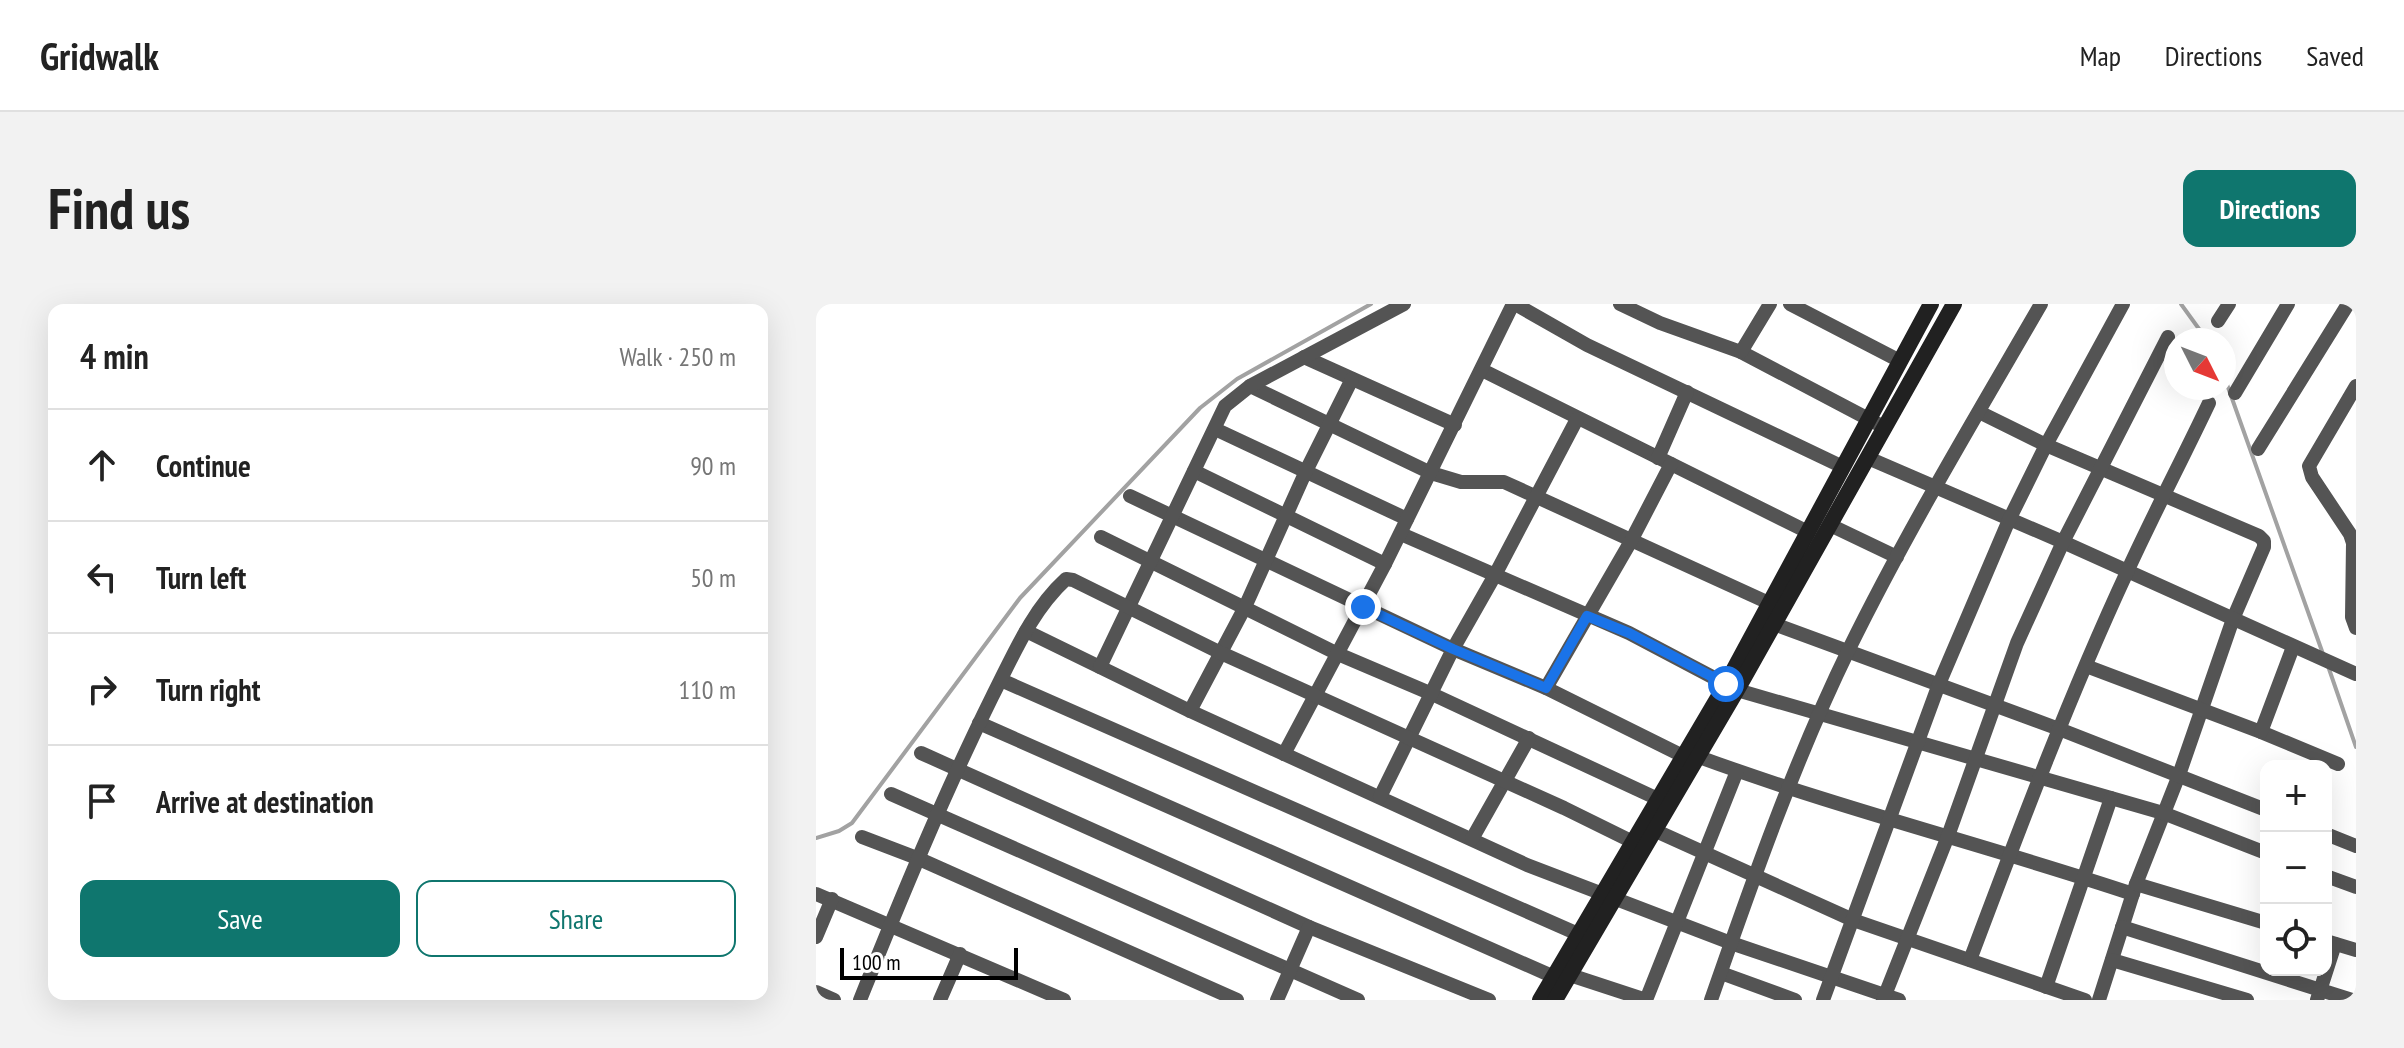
<!DOCTYPE html>
<meta charset="utf-8">
<style>
:root{--surface:#fff;--page:#f2f2f2;--text:#222;--muted:#767676;--line:#e0e0e0;--accent:#0f766e}
body{margin:0;font-family:"PT Sans Narrow",sans-serif;background:var(--page);color:var(--text)}
.controls{position:absolute;right:24px;bottom:24px;display:grid;overflow:hidden;border-radius:16px;box-shadow:0 8px 32px #0002}
.controls button{width:72px;height:72px;display:grid;place-items:center;padding:0;border:0;border-bottom:2px solid var(--line);background:var(--surface);color:var(--text);font:40px sans-serif}
.compass{position:absolute;left:1348px;top:24px;width:72px;height:72px;border-radius:50%;background:var(--surface);box-shadow:0 8px 32px #0002;rotate:132deg}
.scale{position:absolute;left:24px;bottom:20px;width:178px;box-sizing:border-box;padding-left:8px;border:4px solid #000;border-top:0;font-size:22px;line-height:28px;white-space:nowrap;color:#000;-webkit-text-stroke:6px #fff;paint-order:stroke}
.stop{position:absolute;width:24px;height:24px;margin:-18px;border:6px solid #1a73e8;border-radius:50%;background:#fff}
.stop.end{background:#1a73e8;border-color:#fff;box-shadow:0 2px 8px #0008}
.list{margin:0;padding:0;list-style:none}
h2{display:flex;justify-content:space-between;align-items:center;height:104px;margin:0;padding:0 32px;font-size:34px}
h2 small{font-size:26px;font-weight:400;color:var(--muted)}
.list li{display:grid;grid-template-columns:52px 1fr auto;gap:24px;align-items:center;box-sizing:border-box;height:112px;padding:0 32px;border-top:2px solid var(--line)}
.list b{display:block;font-size:30px;white-space:nowrap}
.list em{font-size:26px;font-style:normal;color:var(--muted)}
.actions{display:flex;gap:16px;padding:24px 32px}
.actions a{flex:1;padding:18px 0;border:2px solid var(--accent);border-radius:16px;text-align:center;font-size:28px;color:var(--accent)}
.actions .main{background:var(--accent);color:#fff}
.icon{flex:none;width:44px;height:44px;fill:none;stroke:currentColor;stroke-width:2;stroke-linecap:round;stroke-linejoin:round}
.map{position:relative;flex:none;width:1540px;height:696px;overflow:hidden;border-radius:16px}
header{display:flex;align-items:center;gap:48px;box-sizing:border-box;height:112px;padding:0 40px;background:var(--surface);border-bottom:2px solid var(--line)}
header strong{font-size:38px}
nav{display:flex;gap:44px;margin-inline-start:auto;font-size:28px}
.intro{display:flex;align-items:center;justify-content:space-between;box-sizing:border-box;height:192px;padding:0 48px}
h1{margin:0;font-size:56px}
.button{padding:20px 36px;border-radius:16px;background:var(--accent);color:#fff;font-size:28px;font-weight:700}
main{display:flex;gap:48px;padding:0 48px}
aside{flex:1;background:var(--surface);border-radius:16px;box-shadow:0 8px 32px #0002}
.map>svg:first-child{display:block}
</style>
<header>
<strong>Gridwalk</strong>
<nav><a>Map</a><a>Directions</a><a>Saved</a></nav>
</header>
<div class="intro"><h1>Find us</h1><a class="button">Directions</a></div>
<main>
<aside>
<h2>4 min<small>Walk · 250 m</small></h2>
<ul class="list">
<li><svg class="icon" aria-label="ahead" viewBox="0 0 24 24"><path d="M12 20V5M6 11l6-6 6 6"/></svg><div><b>Continue</b></div><em>90 m</em></li>
<li><svg class="icon" aria-label="left" viewBox="0 0 24 24"><path d="M17 20v-9H6M10 6l-5 5 5 5"/></svg><div><b>Turn left</b></div><em>50 m</em></li>
<li><svg class="icon" aria-label="right" viewBox="0 0 24 24"><path d="M7 20v-9h11M14 6l5 5-5 5"/></svg><div><b>Turn right</b></div><em>110 m</em></li>
<li><svg class="icon" aria-label="arrive" viewBox="0 0 24 24"><path d="M6 21V4h12l-3 4 3 4H6"/></svg><div><b>Arrive at destination</b></div></li>
</ul>
<div class="actions"><a class="main">Save</a><a>Share</a></div>
</aside>
<div class="map">
<svg width="1540" height="696" viewBox="0 0 1540 696">
<rect width="100%" height="100%" fill="#fff"/>
<g fill="none" stroke-linecap="round" stroke-linejoin="round">
<g stroke="#a2a2a2" stroke-width="4">
<polyline points="1365,0 1391,36"/>
<polyline points="1408,72 1507,350"/>
<polyline points="1512,362 1540,443"/>
<polyline points="0,534 23,527 36,519 204,294 384,104 421,75 555,0"/>
</g>
<g stroke="#545454" stroke-width="14">
<polyline points="699,0 771,41 1027,163"/>
<polyline points="804,0 844,19 925,48 1062,120"/>
<polyline points="974,0 1084,57"/>
<polyline points="1402,17 1413,0"/>
<polyline points="925,48 954,0"/>
<polyline points="488,53 639,121"/>
<polyline points="666,66 992,228"/>
<polyline points="434,82 615,169 645,178 688,178 953,299"/>
<polyline points="1540,82 1493,162 1496,173 1534,230 1537,239 1536,313 1540,324"/>
<polyline points="1419,89 1472,0"/>
<polyline points="1163,108 1230,141 1443,232 1448,237 1448,243 1417,315 1363,471 1320,580 1283,696"/>
<polyline points="399,125 591,215"/>
<polyline points="1442,145 1532,0"/>
<polyline points="842,154 871,88"/>
<polyline points="1052,154 1247,238 1540,370"/>
<polyline points="378,167 569,260"/>
<polyline points="314,192 637,345 730,384 867,452"/>
<polyline points="1014,221 1081,253"/>
<polyline points="585,230 813,329 921,386 1347,509 1450,549"/>
<polyline points="285,233 522,350 616,390 842,495"/>
<polyline points="958,320 1243,425 1450,506"/>
<polyline points="210,327 374,407 711,561 915,639 1083,696"/>
<polyline points="1270,362 1445,428 1522,460"/>
<polyline points="284,363 409,102 434,82 588,0"/>
<polyline points="185,376 762,630"/>
<polyline points="730,384 815,237 855,160"/>
<polyline points="374,407 429,303 490,167 536,75"/>
<polyline points="163,419 745,676"/>
<polyline points="1445,428 1477,343"/>
<polyline points="105,449 493,623 673,696"/>
<polyline points="468,450 569,260 697,0"/>
<path d="M 883,453 C 1025,505 1173,542 1317,590"/>
<polyline points="75,490 542,696"/>
<polyline points="564,493 637,345 679,271 761,115"/>
<polyline points="840,527 1037,616 1269,696"/>
<polyline points="1510,530 1540,542"/>
<polyline points="46,533 101,554 421,696"/>
<polyline points="656,535 713,434"/>
<polyline points="1510,572 1540,583"/>
<polyline points="1320,580 1450,619"/>
<polyline points="0,590 248,696"/>
<polyline points="1306,623 1536,696"/>
<polyline points="0,633 16,595"/>
<polyline points="1510,637 1540,646"/>
<path d="M 1154,656 C 1203,526 1252,395 1311,268 C 1337,211 1366,156 1393,99"/>
<polyline points="1296,656 1431,696"/>
<polyline points="905,669 979,696"/>
<polyline points="754,671 830,696"/>
<polyline points="1230,683 1295,494"/>
<polyline points="0,688 18,696"/>
<path d="M 44,696 C 85,594 127,492 176,393 C 197,352 215,307 250,275 L 257,276 L 405,349 L 748,504 L 817,538"/>
<polyline points="124,696 144,650"/>
<polyline points="461,696 493,623"/>
<polyline points="830,696 921,467"/>
<path d="M 895,696 C 936,578 978,458 1033,345 C 1091,227 1159,114 1225,0"/>
<polyline points="1007,696 1123,380 1193,216 1230,141 1307,0"/>
<polyline points="1067,696 1132,532 1201,339 1247,238 1352,33"/>
<polyline points="1501,696 1519,640"/>
</g>
<g stroke="#212121" stroke-width="16">
<polyline points="724,696 910,380 1115,0"/>
<polyline points="739,696 921,386 1138,0"/>
</g>
</g>
<g fill="none" stroke-linecap="round" stroke-linejoin="round">
<polyline stroke="#1a73e8" stroke-width="10" points="547,303 637,345 730,384 771,312 813,329 910,380"/>
</g>
</svg>
<div class="controls">
<button>+</button>
<button>−</button>
<button><svg class="icon" aria-label="locate" viewBox="0 0 24 24"><circle cx="12" cy="12" r="6"/><path d="M12 2v4M12 18v4M2 12h4M18 12h4"/></svg></button>
</div>
<svg class="compass" viewBox="-18 -18 36 36"><path d="M0-13l5 13h-10z" fill="#e53935"/><path d="M0 13l5-13h-10z" fill="#767676"/></svg>
<div class="scale">100 m</div>
<div class="stop" style="left:910px;top:380px"></div>
<div class="stop end" style="left:547px;top:303px"></div>
</div>
</main>
